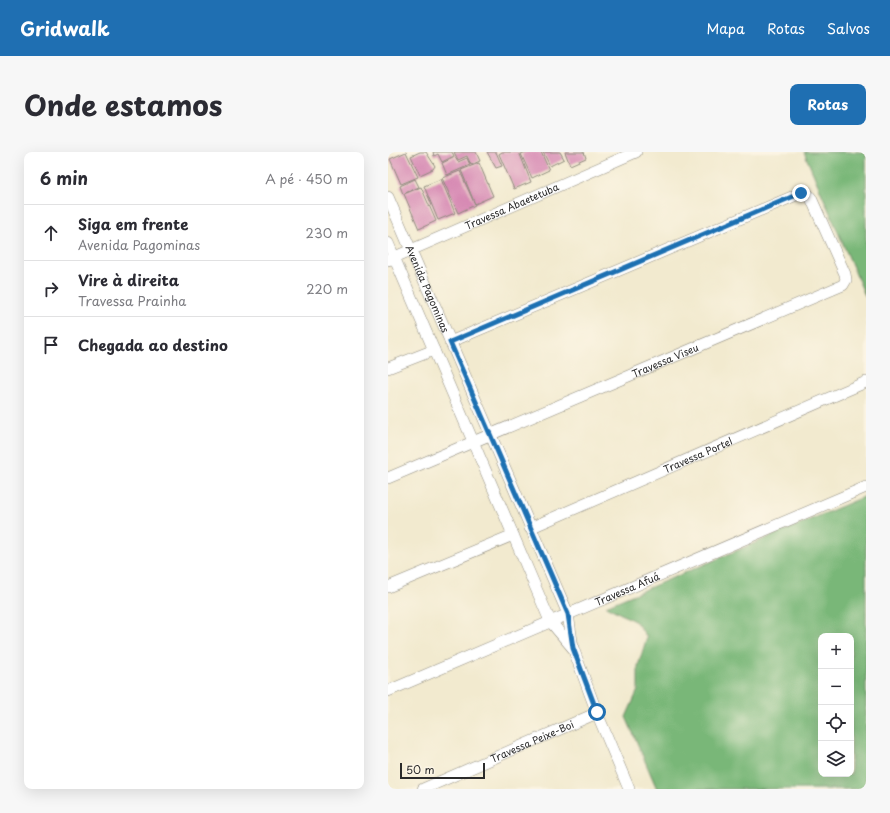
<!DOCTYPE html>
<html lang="pt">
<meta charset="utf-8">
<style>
:root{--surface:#fff;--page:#f7f7f7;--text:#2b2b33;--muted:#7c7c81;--line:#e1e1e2;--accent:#1f6fb2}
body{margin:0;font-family:"Playpen Sans",sans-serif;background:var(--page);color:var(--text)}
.controls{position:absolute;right:12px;bottom:12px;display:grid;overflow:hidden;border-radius:8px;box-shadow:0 4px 16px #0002}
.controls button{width:36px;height:36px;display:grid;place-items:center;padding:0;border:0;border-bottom:1px solid var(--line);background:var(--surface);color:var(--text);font:20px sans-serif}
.scale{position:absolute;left:12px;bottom:10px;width:85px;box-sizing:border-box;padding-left:4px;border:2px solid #2b2b2b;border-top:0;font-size:11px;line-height:14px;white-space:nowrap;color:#2b2b2b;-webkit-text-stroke:3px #fcf5e5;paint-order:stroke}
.stop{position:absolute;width:12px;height:12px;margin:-9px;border:3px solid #1f6fb2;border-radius:50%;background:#fff}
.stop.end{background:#1f6fb2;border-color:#fff;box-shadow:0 1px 4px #0008}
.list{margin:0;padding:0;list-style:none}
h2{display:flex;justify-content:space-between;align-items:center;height:52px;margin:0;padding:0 16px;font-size:17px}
h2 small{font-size:13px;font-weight:400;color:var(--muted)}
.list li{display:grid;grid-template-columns:26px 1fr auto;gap:12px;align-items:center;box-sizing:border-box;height:56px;padding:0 16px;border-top:1px solid var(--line)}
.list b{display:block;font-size:15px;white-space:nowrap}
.list p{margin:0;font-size:13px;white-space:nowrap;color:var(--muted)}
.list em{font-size:13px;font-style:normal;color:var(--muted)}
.icon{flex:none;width:22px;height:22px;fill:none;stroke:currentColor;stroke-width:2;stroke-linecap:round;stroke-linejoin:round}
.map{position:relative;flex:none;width:478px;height:637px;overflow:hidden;border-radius:8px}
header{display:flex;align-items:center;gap:24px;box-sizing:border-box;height:56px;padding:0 20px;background:var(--accent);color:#fff}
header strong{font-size:19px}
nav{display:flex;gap:22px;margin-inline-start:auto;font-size:14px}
.intro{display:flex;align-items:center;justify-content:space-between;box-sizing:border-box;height:96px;padding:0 24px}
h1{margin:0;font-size:28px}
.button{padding:10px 18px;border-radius:8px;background:var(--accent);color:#fff;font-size:14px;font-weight:700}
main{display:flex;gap:24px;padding:0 24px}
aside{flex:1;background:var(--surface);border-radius:8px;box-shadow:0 4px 16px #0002}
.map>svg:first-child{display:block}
</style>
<header>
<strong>Gridwalk</strong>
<nav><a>Mapa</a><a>Rotas</a><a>Salvos</a></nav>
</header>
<div class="intro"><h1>Onde estamos</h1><a class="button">Rotas</a></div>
<main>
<aside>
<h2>6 min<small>A pé · 450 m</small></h2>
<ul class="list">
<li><svg class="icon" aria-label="ahead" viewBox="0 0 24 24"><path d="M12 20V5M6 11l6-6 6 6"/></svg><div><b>Siga em frente</b><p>Avenida Pagominas</p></div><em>230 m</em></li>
<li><svg class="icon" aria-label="right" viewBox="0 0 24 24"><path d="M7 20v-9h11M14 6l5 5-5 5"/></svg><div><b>Vire à direita</b><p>Travessa Prainha</p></div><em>220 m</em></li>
<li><svg class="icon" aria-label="arrive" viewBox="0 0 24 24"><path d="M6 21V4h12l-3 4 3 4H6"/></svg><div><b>Chegada ao destino</b></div></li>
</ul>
</aside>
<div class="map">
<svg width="478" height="637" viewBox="0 0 478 637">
<rect width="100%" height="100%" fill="#fcf5e5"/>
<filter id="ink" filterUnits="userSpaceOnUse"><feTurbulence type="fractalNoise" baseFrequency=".025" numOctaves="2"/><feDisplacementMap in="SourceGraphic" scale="8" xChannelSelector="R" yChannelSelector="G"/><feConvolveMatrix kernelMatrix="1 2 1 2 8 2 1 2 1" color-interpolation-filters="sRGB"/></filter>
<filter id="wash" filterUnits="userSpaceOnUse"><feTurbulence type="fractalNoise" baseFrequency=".012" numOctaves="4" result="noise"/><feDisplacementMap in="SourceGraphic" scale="16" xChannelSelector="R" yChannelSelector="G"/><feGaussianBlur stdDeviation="0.9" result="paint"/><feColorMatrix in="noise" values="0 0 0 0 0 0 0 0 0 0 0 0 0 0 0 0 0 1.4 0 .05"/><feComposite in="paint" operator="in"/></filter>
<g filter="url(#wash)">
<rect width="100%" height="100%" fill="#f2eacf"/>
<g fill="#79b778" stroke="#527152" fill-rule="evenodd">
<polygon points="416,0 478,0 478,146"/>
<path d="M 478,344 L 478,637 L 269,637 L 238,565 L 250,538 L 250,514 L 259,485 L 248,470 L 218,454 ZM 433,484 L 463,484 L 463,622 L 433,622 Z"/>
</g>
<g id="blocks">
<g fill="#d78ab4">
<polygon points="18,0 30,25 13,32 2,7"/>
<polygon points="32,0 38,0 47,14 45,17 32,23 23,4"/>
<polygon points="45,0 64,0 66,4 54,10 50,2 46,4"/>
<polygon points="66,0 88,0 92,9 83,13 79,4 70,8"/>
<polygon points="99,0 108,0 114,14 108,16"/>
<polygon points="114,0 131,0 143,30 126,37 111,2"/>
<polygon points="138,0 153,0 161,18 144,26 133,2"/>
<polygon points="155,0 172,0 176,7 162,14"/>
<polygon points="177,0 196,0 198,6 182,13"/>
<polygon points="67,5 70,10 79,6 82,13 59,23 54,11"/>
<polygon points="91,11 105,44 87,52 73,18"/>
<polygon points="72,19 87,53 70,61 54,26"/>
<polygon points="27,27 31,35 15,42 12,34"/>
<polygon points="53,27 67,61 50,68 36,34"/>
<polygon points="33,35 48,69 31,77 16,42"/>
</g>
</g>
</g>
<g filter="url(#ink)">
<use href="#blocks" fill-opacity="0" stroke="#8e8a7d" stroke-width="1"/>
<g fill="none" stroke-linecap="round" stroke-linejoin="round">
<defs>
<g id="minor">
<path id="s1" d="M 0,45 L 180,462 L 185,496 L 209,561 L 241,637"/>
<polyline points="0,91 162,469 184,495"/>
<path id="s2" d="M 0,108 L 248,0"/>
<polyline points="0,216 46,198"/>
<path id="s3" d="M 0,326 L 455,133 L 458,128 L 457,122 L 423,46 L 419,41 L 413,41 L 62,190"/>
<path id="s4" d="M 142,376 L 478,230"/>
<polyline points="0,435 125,383"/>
<path id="s5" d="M 0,539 L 478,335"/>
<path id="s6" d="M 35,637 L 209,561"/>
</g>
</defs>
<use href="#minor" stroke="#8e8a7d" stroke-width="12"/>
<use href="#minor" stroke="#fff" stroke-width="11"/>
</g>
</g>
<g fill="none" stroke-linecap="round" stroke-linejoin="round" filter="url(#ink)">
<polyline stroke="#1f6fb2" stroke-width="5" points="209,560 185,496 180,462 62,190 413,41"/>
</g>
<g text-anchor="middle" stroke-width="4" stroke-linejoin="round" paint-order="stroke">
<g font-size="10" fill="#2b2b2b" stroke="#fcf5e5">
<text dy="4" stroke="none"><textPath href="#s2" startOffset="135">Travessa Abaetetuba</textPath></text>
<text dy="4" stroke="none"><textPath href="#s1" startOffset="100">Avenida Pagominas</textPath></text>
<text dy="4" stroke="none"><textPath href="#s3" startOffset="301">Travessa Viseu</textPath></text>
<text dy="4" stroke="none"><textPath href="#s4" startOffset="183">Travessa Portel</textPath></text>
<text dy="4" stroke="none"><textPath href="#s5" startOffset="260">Travessa Afuá</textPath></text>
<text dy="4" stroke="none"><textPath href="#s6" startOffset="119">Travessa Peixe-Boi</textPath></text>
</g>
</g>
</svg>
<div class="controls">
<button>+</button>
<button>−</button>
<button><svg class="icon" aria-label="locate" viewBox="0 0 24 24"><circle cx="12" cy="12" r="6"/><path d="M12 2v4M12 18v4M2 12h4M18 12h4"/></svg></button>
<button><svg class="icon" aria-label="layers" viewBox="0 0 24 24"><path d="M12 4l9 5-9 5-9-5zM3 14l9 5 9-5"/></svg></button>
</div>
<div class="scale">50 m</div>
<div class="stop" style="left:209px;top:560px"></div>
<div class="stop end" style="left:413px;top:41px"></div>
</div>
</main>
